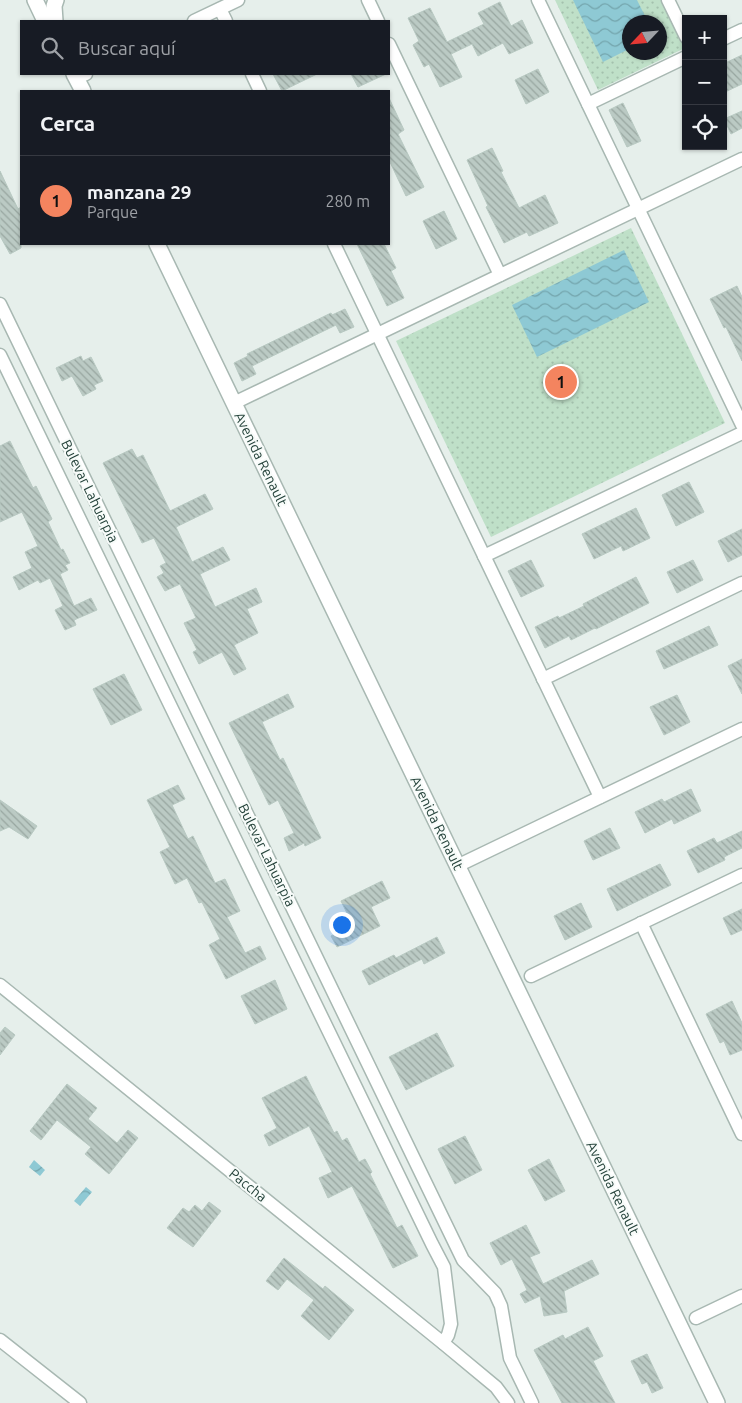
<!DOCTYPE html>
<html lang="es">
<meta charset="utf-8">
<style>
:root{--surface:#171b24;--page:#20242c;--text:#f1f3f6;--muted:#9ea1a6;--line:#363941;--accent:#f4845f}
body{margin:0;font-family:Ubuntu,sans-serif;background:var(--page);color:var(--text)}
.controls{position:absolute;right:15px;top:15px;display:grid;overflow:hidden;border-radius:0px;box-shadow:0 1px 4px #0004}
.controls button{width:45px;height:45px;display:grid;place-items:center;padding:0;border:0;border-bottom:1px solid var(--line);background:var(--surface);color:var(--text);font:25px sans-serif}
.compass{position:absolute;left:622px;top:15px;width:45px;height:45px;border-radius:50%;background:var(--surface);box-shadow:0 1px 4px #0004;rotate:244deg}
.you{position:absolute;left:341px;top:924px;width:18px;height:18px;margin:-12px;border:4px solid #fff;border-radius:50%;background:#1a73e8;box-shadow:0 0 0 8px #1a73e833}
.badge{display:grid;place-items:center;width:32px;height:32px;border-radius:50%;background:var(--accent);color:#111;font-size:16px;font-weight:700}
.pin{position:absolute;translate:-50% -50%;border:2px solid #fff;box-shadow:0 1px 5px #0006}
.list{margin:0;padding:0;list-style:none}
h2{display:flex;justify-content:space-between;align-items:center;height:65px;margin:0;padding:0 20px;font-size:21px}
h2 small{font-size:16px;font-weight:400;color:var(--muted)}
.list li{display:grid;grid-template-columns:32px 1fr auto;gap:15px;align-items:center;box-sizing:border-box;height:90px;padding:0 20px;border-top:1px solid var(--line)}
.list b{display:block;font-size:19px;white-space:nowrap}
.list p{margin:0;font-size:16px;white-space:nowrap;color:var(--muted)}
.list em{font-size:16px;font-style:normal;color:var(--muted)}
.icon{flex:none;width:28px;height:28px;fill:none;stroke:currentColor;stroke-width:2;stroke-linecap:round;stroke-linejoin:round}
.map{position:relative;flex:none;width:742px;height:1403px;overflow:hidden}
.search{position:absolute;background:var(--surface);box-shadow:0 1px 4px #0004;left:20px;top:20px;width:370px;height:55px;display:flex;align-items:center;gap:12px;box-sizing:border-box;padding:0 18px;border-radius:0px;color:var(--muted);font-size:19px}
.panel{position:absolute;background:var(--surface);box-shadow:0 1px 4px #0004;left:20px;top:90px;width:370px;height:155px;border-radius:0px}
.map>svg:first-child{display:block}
</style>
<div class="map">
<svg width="742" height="1403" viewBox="0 0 742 1403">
<defs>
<pattern id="grass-dots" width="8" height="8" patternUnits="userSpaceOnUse" patternTransform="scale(1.25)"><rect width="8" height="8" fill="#bfe0c8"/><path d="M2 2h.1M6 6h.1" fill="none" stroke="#a4c1ad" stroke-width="1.8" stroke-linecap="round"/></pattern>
<pattern id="water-waves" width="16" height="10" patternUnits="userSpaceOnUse" patternTransform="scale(1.25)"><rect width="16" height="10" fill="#8ec9d4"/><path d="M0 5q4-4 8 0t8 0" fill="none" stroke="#74a5ad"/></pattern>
<pattern id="building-back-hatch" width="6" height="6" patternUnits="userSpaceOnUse" patternTransform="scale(1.25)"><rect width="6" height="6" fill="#bbcac4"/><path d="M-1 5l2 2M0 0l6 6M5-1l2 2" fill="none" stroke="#98a6a0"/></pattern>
</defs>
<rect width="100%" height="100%" fill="#e6efeb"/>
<g fill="url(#grass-dots)" fill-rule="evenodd">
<path d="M 555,0 L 661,0 L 685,48 L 598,90 ZM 630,22 L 660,22 L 660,52 L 630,52 Z"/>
<polygon points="631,228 725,423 491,537 396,341"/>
</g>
<g fill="url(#water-waves)">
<polygon points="573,0 637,0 648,22 630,22 629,49 603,62"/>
<polygon points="624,250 649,302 537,357 512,305"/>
<polygon points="34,1160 45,1170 40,1176 29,1167"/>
<polygon points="86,1187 92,1192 80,1206 74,1201"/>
</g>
<g fill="url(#building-back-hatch)" stroke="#b8c9c2">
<polygon points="500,2 511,26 522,20 533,43 509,54 503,43 478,56 472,44 451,54 462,77 440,87 429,64 424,67 413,45 419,41 408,18 430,8 447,42 484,24 478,13"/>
<polygon points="742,55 742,84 723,93 723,64"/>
<polygon points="538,69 549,92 526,104 515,80"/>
<polygon points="273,74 317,74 282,91"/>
<polygon points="351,74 386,74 358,87"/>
<polygon points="389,98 404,130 398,134 424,187 406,196 389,160"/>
<polygon points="623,103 641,141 627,147 609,110"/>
<polygon points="742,111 742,128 731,134 724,119"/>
<polygon points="492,148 503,171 501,172 519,208 545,195 558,223 529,236 527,232 504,243 486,207 488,206 467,160"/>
<polygon points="0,171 18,209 21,207 21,248 10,254 0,236"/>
<polygon points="444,211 457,239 436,249 423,221"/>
<polygon points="357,244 384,244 396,268 391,271 404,298 387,306"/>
<polygon points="737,286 742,297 742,361 726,327 724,328 710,299"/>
<polygon points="345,309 354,327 340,333 336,325 252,366 256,374 242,381 234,363 248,356 247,354 331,313 332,315"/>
<polygon points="81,356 83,361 91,357 103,381 94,385 96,389 83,396 72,376 62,381 56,368"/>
<polygon points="10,441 33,488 36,486 52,519 48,522 61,550 63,549 70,563 65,565 68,570 60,574 74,606 91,598 97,610 74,620 76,625 65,630 55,610 63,606 50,578 40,583 38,580 19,590 13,577 32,568 25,552 38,546 22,512 0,522 0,446"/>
<polygon points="132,449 137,458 143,455 170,511 205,494 213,509 176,527 192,562 223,547 230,560 200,574 215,607 256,588 262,602 247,609 258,633 234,645 246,669 234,675 222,652 199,664 193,652 197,650 184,623 196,618 180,584 165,591 157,577 164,573 160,566 166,563 154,538 142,543 103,463"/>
<polygon points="689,482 704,512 676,526 662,495"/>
<polygon points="636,508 650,538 623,551 621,546 594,559 582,534"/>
<polygon points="742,529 742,555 728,562 718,541"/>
<polygon points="531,560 544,586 521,597 508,571"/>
<polygon points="693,560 703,580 677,593 667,572"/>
<polygon points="636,577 649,603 596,629 595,628 571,640 569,636 545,648 535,627 558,616 559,618 584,606 583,604"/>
<polygon points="709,626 718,645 664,669 656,651"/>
<polygon points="742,659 742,694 728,666"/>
<polygon points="124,674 142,710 111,725 93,689"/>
<polygon points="288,694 294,707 262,722 280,760 283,758 321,838 305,846 304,843 289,851 284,838 294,833 278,800 269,805 229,723"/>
<polygon points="677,695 690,722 664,735 650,707"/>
<polygon points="178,785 185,799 172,805 188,839 193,836 215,883 225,879 240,911 227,917 245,953 260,946 266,959 226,979 209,945 220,939 202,902 199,903 187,878 175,884 160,852 170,847 147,800"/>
<polygon points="691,789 701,811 674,824 672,819 645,833 635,812 662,799 664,802"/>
<polygon points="0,800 37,826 28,839 9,827 0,831"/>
<polygon points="610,828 620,848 593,860 584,841"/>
<polygon points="742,831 742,848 724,857 725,860 698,873 687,851 714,838 717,843"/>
<polygon points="660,864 671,885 617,911 607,889"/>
<polygon points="382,881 390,898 371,907 380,926 337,947 331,936 353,925 341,901"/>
<polygon points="581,903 592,927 565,940 554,916"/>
<polygon points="742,909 742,930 731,935 723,918"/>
<polygon points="437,937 445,953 424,964 422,959 369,985 362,971 394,955 396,958"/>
<polygon points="275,980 287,1009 255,1024 241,996"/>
<polygon points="732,1001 742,1023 742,1050 730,1055 724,1041 720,1043 706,1014"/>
<polygon points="5,1027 15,1035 0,1055 0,1033"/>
<polygon points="437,1033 454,1066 406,1090 389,1057"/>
<polygon points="306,1076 334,1133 337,1131 342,1141 347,1138 359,1162 365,1159 372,1172 370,1174 397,1228 402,1225 418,1256 393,1268 352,1186 328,1198 319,1178 332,1172 309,1126 269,1146 264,1135 277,1128 262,1098"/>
<polygon points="67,1084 97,1108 88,1119 117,1143 128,1130 138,1138 109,1174 85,1154 91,1147 57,1120 41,1140 30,1131"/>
<polygon points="465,1136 482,1170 455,1184 438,1149"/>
<polygon points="549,1159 565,1191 545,1201 528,1170"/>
<polygon points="209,1202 221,1211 193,1247 167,1228 183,1208 189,1212 195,1205 202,1211"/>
<polygon points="526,1225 540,1253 530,1257 543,1284 592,1260 599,1274 564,1291 567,1312 544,1316 540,1296 525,1303 520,1294 527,1290 512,1259 501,1265 490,1243"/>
<polygon points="284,1258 323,1289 325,1286 354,1310 329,1340 301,1316 314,1300 287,1279 278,1290 266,1281"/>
<polygon points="588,1327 603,1356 593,1361 615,1403 562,1403 534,1350 563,1335 565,1339"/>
<polygon points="647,1354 663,1388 652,1393 647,1382 642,1384 631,1361"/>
</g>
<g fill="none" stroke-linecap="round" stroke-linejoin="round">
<defs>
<g id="minor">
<polyline points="368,0 378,21"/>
<polyline points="538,0 742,425"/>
<polyline points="668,0 686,37"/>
<polyline points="220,9 226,21"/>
<polyline points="194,21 238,0"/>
<polyline points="723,39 742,30"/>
<polyline points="389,44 500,275"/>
<polyline points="252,74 260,91"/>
<polyline points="77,78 86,74"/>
<polyline points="588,104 686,57"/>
<polyline points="334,244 600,797"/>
<polyline points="0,304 463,1260 495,1293 501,1306 510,1358 532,1403"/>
<polyline points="0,355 432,1244 444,1267 451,1324 448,1335 443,1343"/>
<polyline points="234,403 742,159"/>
<polyline points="484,556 742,433"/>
<polyline points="543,679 742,583"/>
<polyline points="457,866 742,729"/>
<polyline points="641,923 742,1134"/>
<polyline points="531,976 742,875"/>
<polyline points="0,985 443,1343 496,1387 508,1403"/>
<polyline points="696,1318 742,1296"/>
<polyline points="0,1340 80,1403"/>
</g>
<g id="tertiary">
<polyline points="35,0 45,21"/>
<polyline points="55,21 54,6 56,0"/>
<polyline points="74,74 83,91"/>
<polyline points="157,244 717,1403"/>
</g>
</defs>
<use href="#minor" stroke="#a8b8b2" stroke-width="15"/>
<use href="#tertiary" stroke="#a8b8b2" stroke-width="18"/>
<use href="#minor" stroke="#fff" stroke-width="12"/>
<use href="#tertiary" stroke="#fff" stroke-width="15"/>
</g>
<g text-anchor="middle" stroke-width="4" stroke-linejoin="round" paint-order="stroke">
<g font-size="14" fill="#24423a" stroke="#f7fbf9">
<text transform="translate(261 459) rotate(64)" y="5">Avenida Renault</text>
<text transform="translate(90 491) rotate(64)" y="5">Bulevar Lahuarpia</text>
<text transform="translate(437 823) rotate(64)" y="5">Avenida Renault</text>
<text transform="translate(267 855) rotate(64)" y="5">Bulevar Lahuarpia</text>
<text transform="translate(248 1185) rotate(39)" y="5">Paccha</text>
<text transform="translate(613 1188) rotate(64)" y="5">Avenida Renault</text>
</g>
</g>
</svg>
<div class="controls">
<button>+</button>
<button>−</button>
<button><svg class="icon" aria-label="locate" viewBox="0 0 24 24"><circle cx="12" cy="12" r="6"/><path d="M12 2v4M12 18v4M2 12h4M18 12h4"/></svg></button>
</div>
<svg class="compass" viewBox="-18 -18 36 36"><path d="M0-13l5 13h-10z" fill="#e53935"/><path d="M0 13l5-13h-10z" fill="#9ea1a6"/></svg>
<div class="you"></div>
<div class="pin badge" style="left:561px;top:382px">1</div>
<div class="search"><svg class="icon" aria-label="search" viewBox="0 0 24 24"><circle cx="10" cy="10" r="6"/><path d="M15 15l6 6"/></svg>Buscar aquí</div>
<section class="panel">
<h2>Cerca<small></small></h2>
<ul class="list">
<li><span class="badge">1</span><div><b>manzana 29</b><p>Parque</p></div><em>280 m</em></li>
</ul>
</section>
</div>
